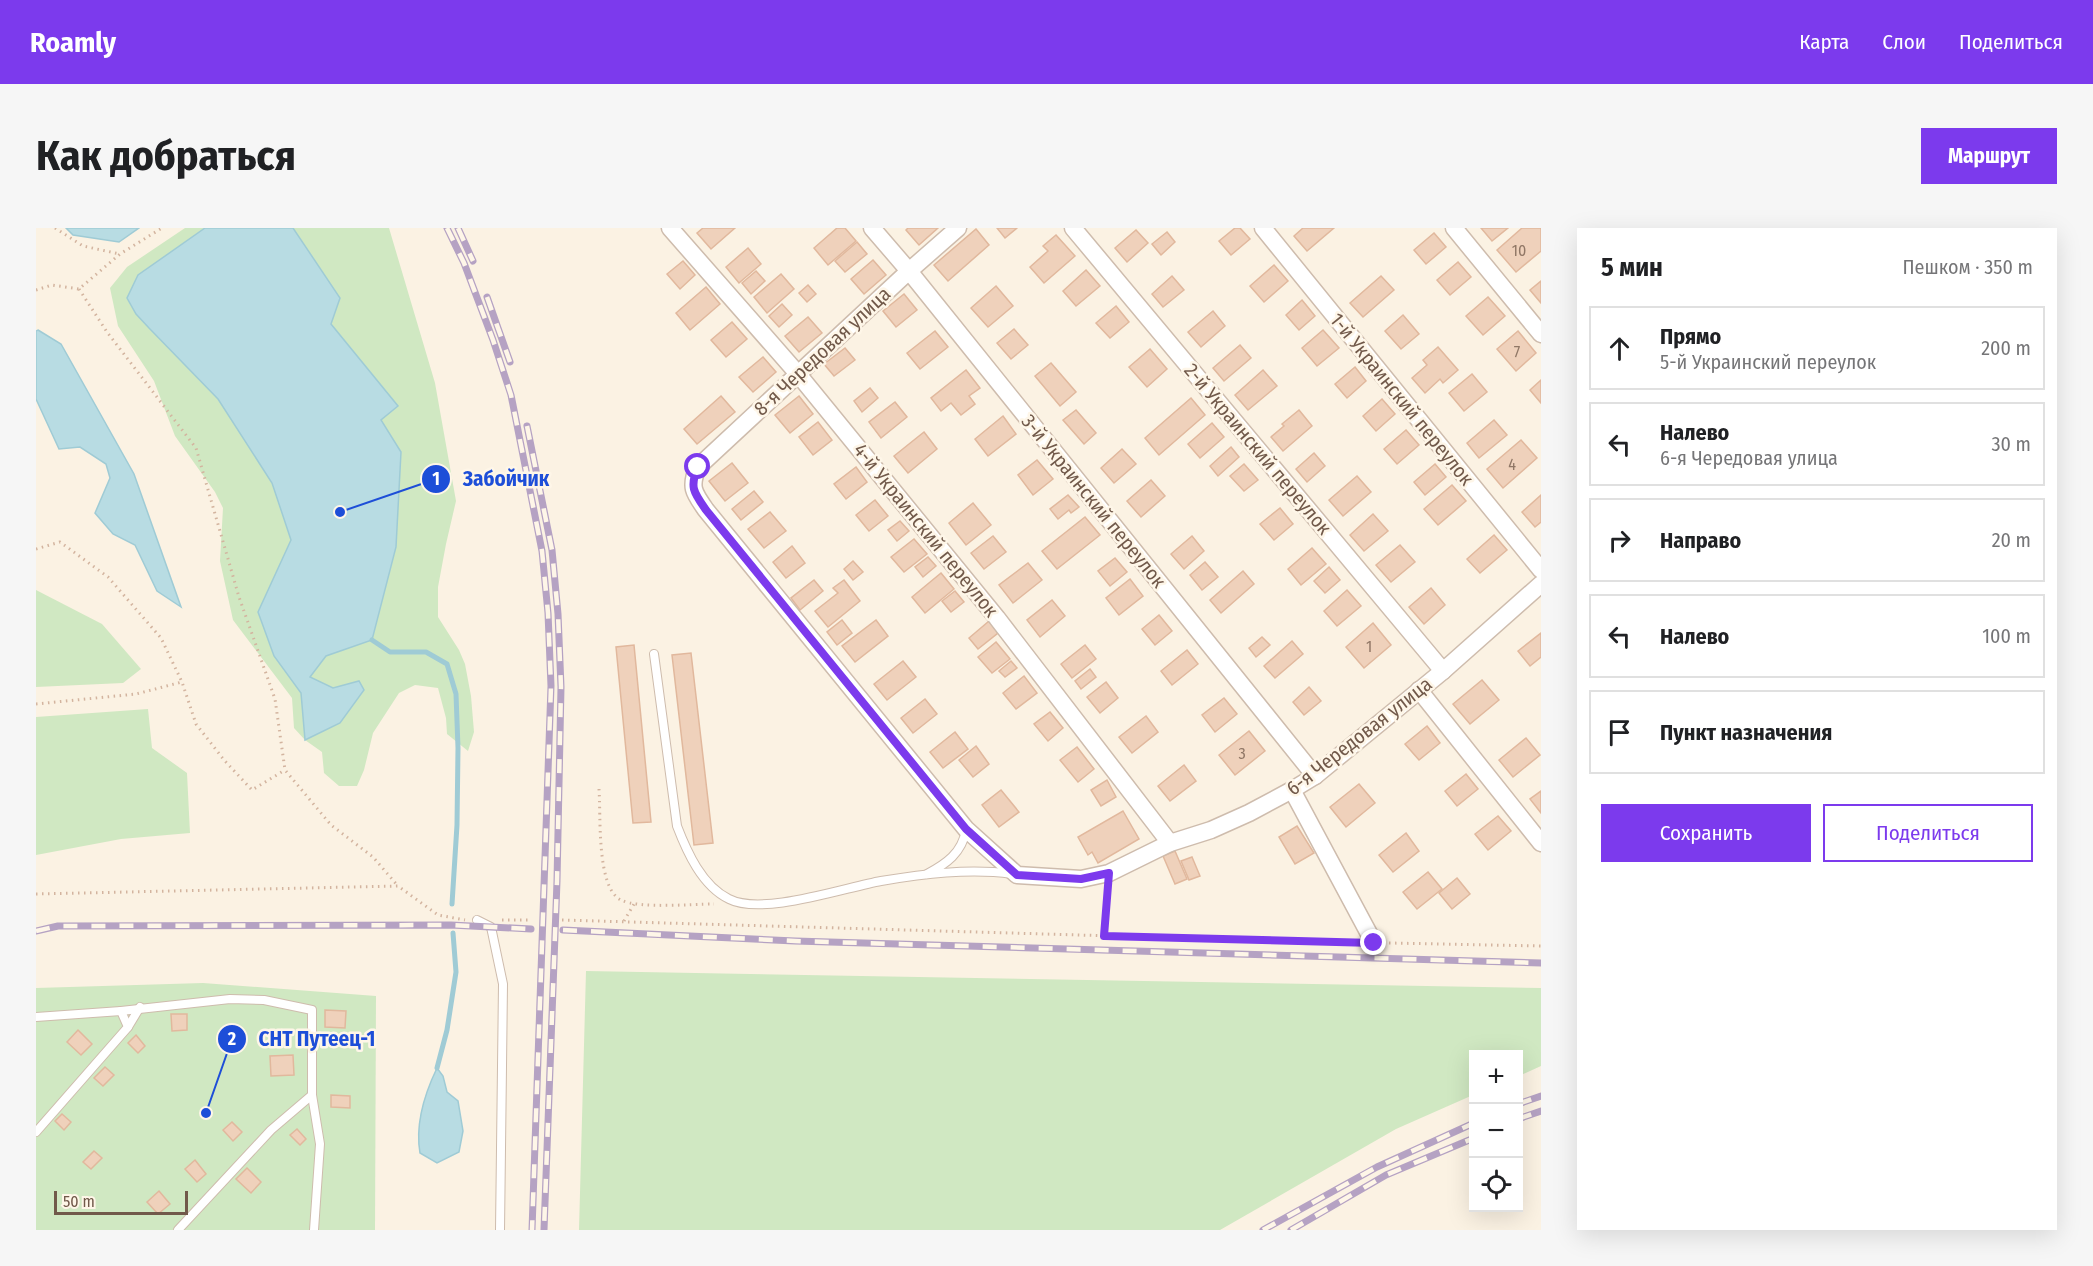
<!DOCTYPE html>
<html lang="ru">
<meta charset="utf-8">
<style>
:root{--surface:#fff;--page:#f6f6f6;--text:#202124;--muted:#757577;--line:#e0e0e0;--accent:#7c3aed}
body{margin:0;font-family:"Fira Sans Condensed",sans-serif;background:var(--page);color:var(--text)}
.controls{position:absolute;right:18px;bottom:18px;display:grid;overflow:hidden;border-radius:0px;box-shadow:0 6px 24px #0002}
.controls button{width:54px;height:54px;display:grid;place-items:center;padding:0;border:0;border-bottom:2px solid var(--line);background:var(--surface);color:var(--text);font:30px sans-serif}
.scale{position:absolute;left:18px;bottom:15px;width:134px;box-sizing:border-box;padding-left:6px;border:3px solid #71594a;border-top:0;font-size:16px;line-height:21px;white-space:nowrap;color:#71594a;-webkit-text-stroke:4px #fef6e8;paint-order:stroke}
.stop{position:absolute;width:18px;height:18px;margin:-14px;border:4px solid #7c3aed;border-radius:50%;background:#fff}
.stop.end{background:#7c3aed;border-color:#fff;box-shadow:0 2px 6px #0008}
.list{margin:0;padding:0;list-style:none}
h2{display:flex;justify-content:space-between;align-items:center;height:78px;margin:0;padding:0 24px;font-size:26px}
h2 small{font-size:20px;font-weight:400;color:var(--muted)}
.list li{display:grid;grid-template-columns:39px 1fr auto;gap:18px;align-items:center;box-sizing:border-box;height:84px;margin:0 12px 12px;padding:0 12px;border:2px solid var(--line);border-radius:0px}
.list b{display:block;font-size:22px;white-space:nowrap}
.list p{margin:0;font-size:20px;white-space:nowrap;color:var(--muted)}
.list em{font-size:20px;font-style:normal;color:var(--muted)}
.actions{display:flex;gap:12px;padding:18px 24px}
.actions a{flex:1;padding:14px 0;border:2px solid var(--accent);border-radius:0px;text-align:center;font-size:21px;color:var(--accent)}
.actions .main{background:var(--accent);color:#fff}
.icon{flex:none;width:33px;height:33px;fill:none;stroke:currentColor;stroke-width:2;stroke-linecap:round;stroke-linejoin:round}
.map{position:relative;flex:none;width:1505px;height:1002px;overflow:hidden;border-radius:0px}
header{display:flex;align-items:center;gap:36px;box-sizing:border-box;height:84px;padding:0 30px;background:var(--accent);color:#fff}
header strong{font-size:28px}
nav{display:flex;gap:33px;margin-inline-start:auto;font-size:21px}
.intro{display:flex;align-items:center;justify-content:space-between;box-sizing:border-box;height:144px;padding:0 36px}
h1{margin:0;font-size:42px}
.button{padding:15px 27px;border-radius:0px;background:var(--accent);color:#fff;font-size:21px;font-weight:700}
main{display:flex;gap:36px;padding:0 36px}
aside{flex:1;background:var(--surface);border-radius:0px;box-shadow:0 6px 24px #0002}
.map>svg:first-child{display:block}
</style>
<header>
<strong>Roamly</strong>
<nav><a>Карта</a><a>Слои</a><a>Поделиться</a></nav>
</header>
<div class="intro"><h1>Как добраться</h1><a class="button">Маршрут</a></div>
<main>
<div class="map">
<svg width="1505" height="1002" viewBox="0 0 1505 1002">
<rect width="100%" height="100%" fill="#fbf2e3"/>
<g fill="#d0e8c2">
<polygon points="149,0 353,0 399,155 420,273 410,316 402,359 402,389 423,422 429,436 435,468 438,504 432,523 411,506 410,490 402,460 379,457 363,465 337,505 328,542 321,558 303,558 288,545 286,524 269,512 258,500 256,470 197,392 184,333 187,280 179,264 139,208 118,153 82,98 74,60 91,39"/>
<polygon points="0,362 66,396 105,441 87,455 0,459"/>
<polygon points="112,481 116,520 151,545 154,605 85,611 0,627 0,489"/>
<polygon points="550,743 1505,760 1505,838 1483,848 1482,826 1438,826 1437,867 1360,901 1184,1002 543,1002"/>
<polygon points="167,755 340,768 339,1002 0,1002 0,760"/>
</g>
<g fill="#b8dce3" stroke="#9fcbd5" stroke-width="1.5">
<polygon points="30,0 103,0 83,14 37,7"/>
<polygon points="169,0 257,0 304,70 295,96 362,178 345,192 365,224 360,319 336,412 290,428 274,449 297,460 323,453 328,462 304,495 269,512 265,465 238,428 222,384 255,312 236,255 182,171 113,100 100,86 91,70 102,47"/>
<polygon points="2,102 25,116 98,246 145,379 121,363 99,317 77,306 59,285 74,250 70,236 44,219 23,221 0,171 0,103"/>
<path d="M 401,840 L 407,848 L 411,864 L 422,873 L 427,903 L 423,924 L 401,935 L 384,925 C 379,896 388,867 401,840 Z"/>
</g>
<g fill="none" stroke-linecap="round" stroke-linejoin="round">
<g stroke="#9fcbd5" stroke-width="5">
<polyline points="336,412 354,424 390,424 411,436 420,466 422,520 421,597 416,676"/>
<polyline points="401,840 411,802 420,744 417,705"/>
</g>
</g>
<g fill="#efd1bb" stroke="#e1b89d" stroke-width="1.5">
<polygon points="667,0 699,0 675,21 661,5"/>
<polygon points="801,0 809,0 820,13 792,37 778,20"/>
<polygon points="872,0 902,0 883,17 870,2"/>
<polygon points="961,0 981,0 969,10"/>
<polygon points="1199,0 1204,0 1214,11 1195,27 1183,13"/>
<polygon points="1267,0 1298,0 1271,23 1258,8"/>
<polygon points="1445,0 1472,0 1456,13"/>
<polygon points="1486,0 1505,0 1505,23 1480,44 1461,22"/>
<polygon points="940,1 953,17 912,53 898,37"/>
<polygon points="1100,2 1112,15 1091,34 1079,20"/>
<polygon points="1131,4 1139,14 1125,27 1116,16"/>
<polygon points="1398,5 1410,19 1390,36 1378,22"/>
<polygon points="1020,7 1039,28 1008,55 994,39 1012,23 1007,18"/>
<polygon points="821,14 831,26 809,44 799,33"/>
<polygon points="712,20 725,36 703,55 690,39"/>
<polygon points="837,32 850,47 828,66 815,51"/>
<polygon points="647,33 659,47 644,61 631,46"/>
<polygon points="1422,34 1435,49 1414,67 1401,52"/>
<polygon points="1238,37 1252,53 1228,74 1214,58"/>
<polygon points="1050,42 1064,58 1040,78 1027,63"/>
<polygon points="720,43 729,53 715,66 706,55"/>
<polygon points="745,46 758,61 731,85 718,69"/>
<polygon points="1136,48 1148,62 1127,79 1116,66"/>
<polygon points="1345,48 1358,62 1327,89 1314,75"/>
<polygon points="1505,53 1505,75 1494,62"/>
<polygon points="772,57 780,66 771,74 763,65"/>
<polygon points="960,58 977,78 952,99 935,80"/>
<polygon points="670,59 684,76 654,102 640,85"/>
<polygon points="868,66 881,82 860,99 847,83"/>
<polygon points="1452,69 1469,88 1447,107 1430,88"/>
<polygon points="1266,72 1279,88 1263,102 1250,87"/>
<polygon points="746,76 756,87 743,99 733,88"/>
<polygon points="1080,78 1093,94 1074,110 1060,95"/>
<polygon points="1177,83 1189,98 1165,119 1152,104"/>
<polygon points="1367,87 1383,106 1365,121 1349,103"/>
<polygon points="772,89 786,105 763,124 749,108"/>
<polygon points="696,94 711,111 690,129 675,112"/>
<polygon points="978,101 992,117 975,131 961,115"/>
<polygon points="1287,102 1303,120 1281,138 1266,120"/>
<polygon points="899,103 912,119 884,141 871,125"/>
<polygon points="1482,103 1500,125 1480,143 1461,121"/>
<polygon points="1204,117 1215,130 1188,153 1177,140"/>
<polygon points="1402,119 1422,142 1407,155 1404,151 1389,165 1376,150 1391,137 1387,132"/>
<polygon points="809,120 819,132 798,148 788,136"/>
<polygon points="1114,121 1131,141 1111,159 1093,139"/>
<polygon points="727,129 740,144 717,164 703,149"/>
<polygon points="1015,135 1040,164 1024,178 999,148"/>
<polygon points="1319,139 1330,153 1311,170 1299,156"/>
<polygon points="930,142 944,160 933,168 939,176 925,187 915,175 905,183 895,170"/>
<polygon points="1227,142 1241,158 1212,182 1199,167"/>
<polygon points="1436,146 1451,164 1428,183 1413,165"/>
<polygon points="1505,152 1505,175 1494,162"/>
<polygon points="834,160 842,170 826,184 818,173"/>
<polygon points="685,168 699,184 661,216 648,201"/>
<polygon points="763,168 777,186 754,205 739,187"/>
<polygon points="1155,170 1169,187 1123,227 1109,210"/>
<polygon points="1346,171 1359,186 1340,203 1327,188"/>
<polygon points="859,174 871,189 845,210 833,194"/>
<polygon points="1040,182 1060,205 1048,216 1027,192"/>
<polygon points="1263,182 1276,198 1247,223 1235,209 1248,198 1246,196"/>
<polygon points="967,188 980,206 952,228 939,211"/>
<polygon points="1458,192 1471,207 1443,230 1431,215"/>
<polygon points="782,194 796,212 777,227 763,209"/>
<polygon points="1176,195 1188,209 1164,230 1152,216"/>
<polygon points="1370,202 1383,217 1361,236 1348,221"/>
<polygon points="888,204 901,221 872,245 858,228"/>
<polygon points="1485,212 1501,230 1467,260 1451,241"/>
<polygon points="1195,219 1203,229 1182,248 1174,238"/>
<polygon points="1086,221 1100,236 1078,255 1065,240"/>
<polygon points="1278,225 1289,238 1271,254 1260,241"/>
<polygon points="1001,232 1017,251 997,267 982,247"/>
<polygon points="696,235 712,255 689,273 673,253"/>
<polygon points="1208,236 1222,252 1208,263 1194,248"/>
<polygon points="1399,236 1410,249 1389,267 1378,254"/>
<polygon points="820,239 831,254 810,271 798,256"/>
<polygon points="1321,248 1335,264 1307,288 1293,272"/>
<polygon points="1115,252 1129,268 1105,289 1091,273"/>
<polygon points="1416,257 1430,273 1402,297 1388,281"/>
<polygon points="718,263 727,274 705,292 696,281"/>
<polygon points="1032,267 1043,279 1035,285 1033,282 1022,291 1014,281"/>
<polygon points="1505,267 1505,294 1499,299 1486,284"/>
<polygon points="839,272 852,288 833,303 820,287"/>
<polygon points="937,275 955,297 930,317 913,295"/>
<polygon points="1244,280 1257,296 1238,312 1224,296"/>
<polygon points="734,284 750,303 728,320 712,301"/>
<polygon points="1337,286 1352,303 1328,323 1314,307"/>
<polygon points="1049,289 1064,307 1021,341 1006,323"/>
<polygon points="864,293 873,303 861,313 852,302"/>
<polygon points="1458,307 1471,322 1444,345 1431,331"/>
<polygon points="957,308 970,324 948,341 935,325"/>
<polygon points="1156,308 1168,323 1148,341 1135,326"/>
<polygon points="878,311 891,326 868,344 855,329"/>
<polygon points="1364,317 1379,334 1355,354 1340,337"/>
<polygon points="756,318 769,335 750,350 737,334"/>
<polygon points="1276,320 1290,336 1265,357 1252,341"/>
<polygon points="892,329 900,338 887,349 879,339"/>
<polygon points="1079,330 1091,344 1074,358 1062,343"/>
<polygon points="817,333 827,344 817,352 808,341"/>
<polygon points="1169,334 1182,349 1166,362 1154,347"/>
<polygon points="992,335 1006,352 977,375 963,357"/>
<polygon points="1293,339 1304,352 1289,365 1278,353"/>
<polygon points="1207,343 1218,356 1185,385 1174,372"/>
<polygon points="905,345 918,361 889,385 876,369"/>
<polygon points="1094,351 1107,368 1083,387 1070,370"/>
<polygon points="778,352 787,363 764,382 755,370"/>
<polygon points="808,352 824,373 792,399 779,383 802,365 797,360"/>
<polygon points="1395,360 1409,377 1388,396 1373,379"/>
<polygon points="1311,362 1325,378 1301,398 1288,383"/>
<polygon points="919,363 928,374 915,384 906,373"/>
<polygon points="1016,372 1029,388 1004,409 991,392"/>
<polygon points="1123,387 1136,403 1119,417 1106,401"/>
<polygon points="806,392 816,405 801,417 791,404"/>
<polygon points="840,392 852,408 819,434 806,418"/>
<polygon points="953,393 962,405 942,421 933,410"/>
<polygon points="1337,395 1355,417 1328,440 1310,419"/>
<polygon points="1505,405 1505,429 1494,438 1482,423"/>
<polygon points="1226,409 1234,417 1220,429 1213,420"/>
<polygon points="1256,413 1267,426 1239,450 1228,438"/>
<polygon points="960,414 974,431 956,445 942,429"/>
<polygon points="598,417 615,594 597,595 580,419"/>
<polygon points="1049,417 1060,431 1036,450 1025,436"/>
<polygon points="1151,422 1162,436 1136,457 1125,443"/>
<polygon points="655,425 677,615 658,617 636,427"/>
<polygon points="867,433 880,449 851,472 838,456"/>
<polygon points="975,433 981,440 969,449 963,443"/>
<polygon points="1054,441 1060,449 1045,461 1039,453"/>
<polygon points="988,448 1001,465 980,481 967,465"/>
<polygon points="1446,452 1463,472 1434,496 1417,476"/>
<polygon points="1070,454 1082,470 1064,485 1051,469"/>
<polygon points="1273,459 1285,473 1268,487 1257,474"/>
<polygon points="1188,470 1201,486 1179,504 1166,487"/>
<polygon points="889,471 901,486 877,505 865,490"/>
<polygon points="1014,484 1027,500 1012,513 998,496"/>
<polygon points="1110,488 1122,504 1096,525 1083,509"/>
<polygon points="1391,498 1404,515 1383,532 1369,516"/>
<polygon points="1213,503 1229,523 1199,547 1183,527"/>
<polygon points="919,504 932,521 907,540 894,524"/>
<polygon points="1490,510 1504,527 1477,549 1463,532"/>
<polygon points="940,518 953,536 937,549 923,532"/>
<polygon points="1041,519 1058,541 1042,554 1024,532"/>
<polygon points="1148,537 1160,553 1134,573 1122,558"/>
<polygon points="1430,546 1442,561 1421,578 1409,563"/>
<polygon points="1071,552 1080,569 1065,578 1055,562"/>
<polygon points="1323,556 1339,575 1310,599 1294,579"/>
<polygon points="965,562 983,584 963,599 946,577"/>
<polygon points="1505,563 1505,585 1494,571"/>
<polygon points="1087,583 1103,611 1062,635 1056,624 1052,627 1042,609"/>
<polygon points="1462,588 1475,603 1452,622 1439,606"/>
<polygon points="1261,598 1278,625 1259,636 1243,609"/>
<polygon points="1370,605 1383,623 1357,644 1343,627"/>
<polygon points="1139,623 1151,651 1139,656 1127,628"/>
<polygon points="1156,629 1164,648 1153,652 1145,633"/>
<polygon points="1392,644 1406,661 1381,681 1367,664"/>
<polygon points="1421,650 1434,666 1416,681 1403,665"/>
<polygon points="289,782 310,783 309,800 289,799"/>
<polygon points="135,786 151,786 151,802 136,803"/>
<polygon points="42,802 56,816 45,827 31,814"/>
<polygon points="100,807 109,818 102,825 92,815"/>
<polygon points="257,827 258,847 235,848 234,828"/>
<polygon points="69,839 78,847 67,858 58,850"/>
<polygon points="295,867 314,868 314,880 295,879"/>
<polygon points="26,886 35,894 28,902 19,893"/>
<polygon points="196,894 206,904 197,913 187,902"/>
<polygon points="261,901 270,911 264,917 254,907"/>
<polygon points="58,923 66,930 55,941 47,934"/>
<polygon points="159,932 170,946 161,954 149,941"/>
<polygon points="211,940 225,954 215,965 200,951"/>
<polygon points="123,963 134,976 122,986 111,974"/>
</g>
<g fill="none" stroke-linecap="round" stroke-linejoin="round">
<defs>
<g id="service">
<path d="M 618,426 L 641,598 C 651,624 666,658 693,671 C 726,688 807,660 845,653 C 887,646 933,640 976,646"/>
<path d="M 891,646 C 910,636 926,625 930,602"/>
<polyline points="441,692 455,699 467,756 464,1002"/>
<polyline points="85,783 194,771 228,772 276,782 276,867 235,902 142,1002"/>
<polyline points="0,789 85,783 92,799 0,904"/>
<polyline points="92,799 104,779"/>
<polyline points="276,867 284,916 278,1002"/>
</g>
<g id="minor">
<polyline points="634,0 762,146 961,390 1134,615"/>
<polyline points="836,0 873,43 1279,548"/>
<path d="M 922,0 L 873,43 L 662,239 C 653,259 658,265 670,282 L 930,601 L 981,647 L 1045,651 L 1073,645 L 1134,615 L 1175,602 L 1213,585 L 1256,562 L 1279,548 L 1407,443 L 1505,356"/>
<polyline points="1037,0 1407,443"/>
<polyline points="1227,0 1505,342"/>
<polyline points="1418,0 1505,106"/>
<polyline points="1383,462 1505,615"/>
<polyline points="1256,562 1338,715"/>
</g>
</defs>
<use href="#service" stroke="#cebcad" stroke-width="10"/>
<use href="#minor" stroke="#cebcad" stroke-width="19"/>
<g stroke="#d3b49f" stroke-width="3" stroke-dasharray="1.5 4.5" stroke-linecap="butt">
<polyline points="19,0 47,18 84,26"/>
<polyline points="43,61 71,104 160,220 203,369 239,471 249,542 295,597 337,629 362,658"/>
<polyline points="0,62 16,57 43,61 84,26 126,0"/>
<polyline points="0,321 24,314 72,349 125,410 146,454 160,496 188,532 216,562 249,542"/>
<polyline points="0,476 100,466 146,454"/>
<path d="M 563,561 C 565,586 560,660 585,672 C 603,681 655,676 678,676"/>
<polyline points="0,666 362,658 402,687 429,692"/>
<polyline points="466,692 495,692"/>
<polyline points="526,692 1319,715"/>
<polyline points="588,693 598,676"/>
<polyline points="1068,708 1072,662"/>
<polyline points="1353,715 1505,718"/>
</g>
<use href="#service" stroke="#fff" stroke-width="8"/>
<use href="#minor" stroke="#fff" stroke-width="16"/>
<defs>
<g id="rail">
<polyline points="411,0 428,35 457,112 475,167 506,323 512,385 515,458 496,1002"/>
<polyline points="422,0 437,33"/>
<polyline points="451,69 474,134"/>
<polyline points="491,198 516,322 522,386 525,459 521,653 508,1002"/>
<polyline points="527,702 759,713 1505,735"/>
<polyline points="0,703 22,698 415,697 495,701"/>
<polyline points="1482,876 1505,868"/>
<polyline points="1482,891 1505,883"/>
<polyline points="1227,1002 1341,939 1438,895"/>
<polyline points="1255,1002 1350,947 1438,910"/>
</g>
</defs>
<use href="#rail" stroke="#b5a2c3" stroke-width="7"/>
<use href="#rail" stroke="#fef6e8" stroke-width="4.5" stroke-dasharray="14" stroke-linecap="butt"/>
</g>
<g fill="none" stroke-linecap="round" stroke-linejoin="round">
<path stroke="#7c3aed" stroke-width="8" d="M 662,239 C 653,259 658,265 670,282 L 930,601 L 981,647 L 1045,651 L 1073,645 L 1068,708 L 1338,715"/>
</g>
<g text-anchor="middle" stroke-width="5" stroke-linejoin="round" paint-order="stroke">
<g font-size="16" fill="#907766">
<text x="1483" y="28">10</text>
<text x="1481" y="129">7</text>
<text x="1476" y="242">4</text>
<text x="1333" y="424">1</text>
<text x="1206" y="531">3</text>
</g>
<g font-size="20" fill="#71594a" stroke="#fef6e8">
<text transform="translate(786 123) rotate(-43)" y="7">8-я Чередовая улица</text>
<text transform="translate(1366 171) rotate(51)" y="7">1-й Украинский переулок</text>
<text transform="translate(1222 221) rotate(50)" y="7">2-й Украинский переулок</text>
<text transform="translate(1058 273) rotate(51)" y="7">3-й Украинский переулок</text>
<text transform="translate(890 302) rotate(51)" y="7">4-й Украинский переулок</text>
<text transform="translate(1323 508) rotate(-38)" y="7">6-я Чередовая улица</text>
</g>
</g>
<path fill="none" stroke="#1d4ed8" stroke-width="2" d="M304 284L400 251M170 885L196 811"/>
<g fill="#1d4ed8" stroke="#fef6e8" stroke-width="2">
<circle cx="304" cy="284" r="6"/>
<circle cx="170" cy="885" r="6"/>
<circle cx="400" cy="251" r="15"/>
<circle cx="196" cy="811" r="15"/>
</g>
<g font-size="18" text-anchor="middle" font-weight="bold" fill="#fff">
<text x="400" y="257">1</text>
<text x="196" y="817">2</text>
</g>
<g font-size="21" text-anchor="middle" font-weight="bold" fill="#1d4ed8" stroke="#fef6e8" stroke-width="5" stroke-linejoin="round" paint-order="stroke">
<text x="470" y="258">Забойчик</text>
<text x="281" y="818">СНТ Путеец-1</text>
</g>
</svg>
<div class="controls">
<button>+</button>
<button>−</button>
<button><svg class="icon" aria-label="locate" viewBox="0 0 24 24"><circle cx="12" cy="12" r="6"/><path d="M12 2v4M12 18v4M2 12h4M18 12h4"/></svg></button>
</div>
<div class="scale">50 m</div>
<div class="stop" style="left:662px;top:239px"></div>
<div class="stop end" style="left:1338px;top:715px"></div>
</div>
<aside>
<h2>5 мин<small>Пешком · 350 m</small></h2>
<ul class="list">
<li><svg class="icon" aria-label="ahead" viewBox="0 0 24 24"><path d="M12 20V5M6 11l6-6 6 6"/></svg><div><b>Прямо</b><p>5-й Украинский переулок</p></div><em>200 m</em></li>
<li><svg class="icon" aria-label="left" viewBox="0 0 24 24"><path d="M17 20v-9H6M10 6l-5 5 5 5"/></svg><div><b>Налево</b><p>6-я Чередовая улица</p></div><em>30 m</em></li>
<li><svg class="icon" aria-label="right" viewBox="0 0 24 24"><path d="M7 20v-9h11M14 6l5 5-5 5"/></svg><div><b>Направо</b></div><em>20 m</em></li>
<li><svg class="icon" aria-label="left" viewBox="0 0 24 24"><path d="M17 20v-9H6M10 6l-5 5 5 5"/></svg><div><b>Налево</b></div><em>100 m</em></li>
<li><svg class="icon" aria-label="arrive" viewBox="0 0 24 24"><path d="M6 21V4h12l-3 4 3 4H6"/></svg><div><b>Пункт назначения</b></div></li>
</ul>
<div class="actions"><a class="main">Сохранить</a><a>Поделиться</a></div>
</aside>
</main>
